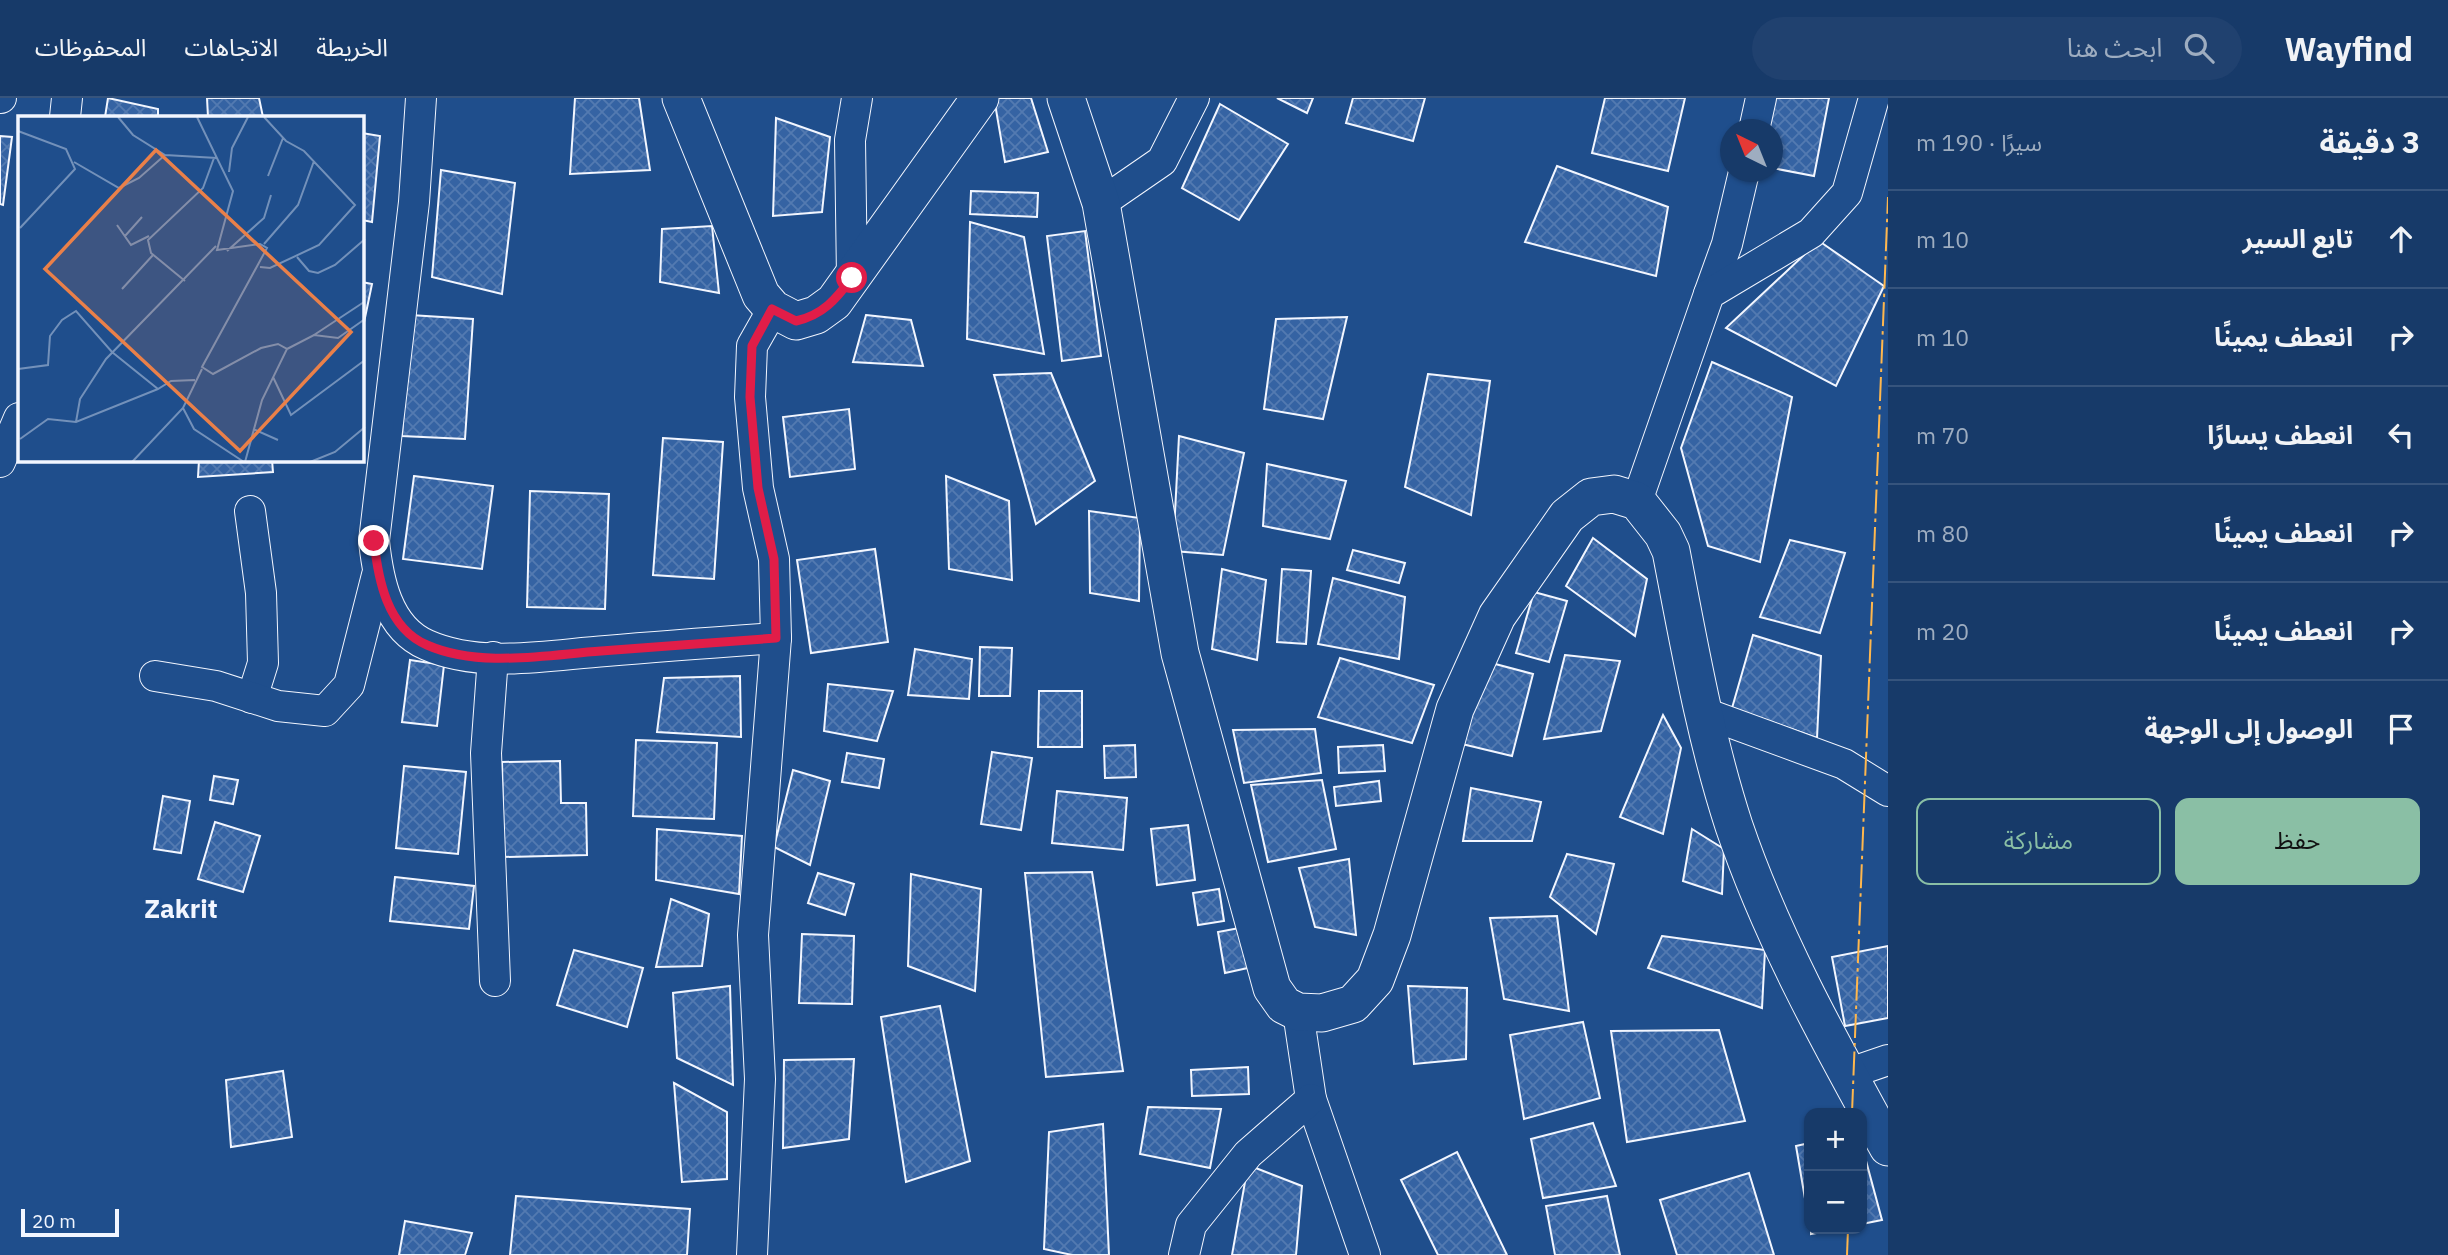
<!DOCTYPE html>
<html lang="ar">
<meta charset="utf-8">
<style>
:root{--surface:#173a69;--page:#20416f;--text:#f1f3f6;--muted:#9eadc0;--line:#36547d;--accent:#8abfa5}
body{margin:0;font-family:"IBM Plex Sans","Noto Sans Arabic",sans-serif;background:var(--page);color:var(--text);direction:rtl}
.controls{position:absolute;right:21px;bottom:21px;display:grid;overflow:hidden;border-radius:14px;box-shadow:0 2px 5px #0004}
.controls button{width:63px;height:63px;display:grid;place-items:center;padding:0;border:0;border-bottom:2px solid var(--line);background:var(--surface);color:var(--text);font:35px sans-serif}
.compass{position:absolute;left:1720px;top:21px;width:63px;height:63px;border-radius:50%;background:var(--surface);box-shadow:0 2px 5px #0004;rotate:317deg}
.scale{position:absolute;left:21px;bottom:18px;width:98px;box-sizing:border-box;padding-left:7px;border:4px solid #f2f6ff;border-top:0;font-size:19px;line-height:24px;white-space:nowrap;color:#f2f6ff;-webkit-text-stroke:5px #1f4e8c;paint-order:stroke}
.stop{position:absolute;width:21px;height:21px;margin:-16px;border:5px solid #e11d48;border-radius:50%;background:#fff}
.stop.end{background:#e11d48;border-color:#fff;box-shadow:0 2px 7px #0008}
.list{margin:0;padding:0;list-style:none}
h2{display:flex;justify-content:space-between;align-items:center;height:91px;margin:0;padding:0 28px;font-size:30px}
h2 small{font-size:23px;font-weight:400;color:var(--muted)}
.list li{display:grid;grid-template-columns:46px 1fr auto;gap:21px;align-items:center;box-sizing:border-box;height:98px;padding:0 28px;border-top:2px solid var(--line)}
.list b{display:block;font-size:26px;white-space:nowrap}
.list em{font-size:23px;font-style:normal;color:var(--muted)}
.actions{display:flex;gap:14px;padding:21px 28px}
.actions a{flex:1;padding:16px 0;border:2px solid var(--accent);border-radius:14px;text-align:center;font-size:24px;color:var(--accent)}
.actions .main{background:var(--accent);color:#111}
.icon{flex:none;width:38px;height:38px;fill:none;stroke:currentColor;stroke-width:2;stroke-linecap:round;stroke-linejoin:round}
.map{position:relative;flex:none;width:1888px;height:1157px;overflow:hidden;direction:ltr}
header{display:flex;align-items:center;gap:42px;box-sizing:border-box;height:98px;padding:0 35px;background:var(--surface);border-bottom:2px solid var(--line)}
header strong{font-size:33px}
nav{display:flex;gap:38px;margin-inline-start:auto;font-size:24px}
.search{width:490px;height:63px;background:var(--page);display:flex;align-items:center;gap:18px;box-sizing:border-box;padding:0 24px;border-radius:38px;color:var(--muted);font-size:26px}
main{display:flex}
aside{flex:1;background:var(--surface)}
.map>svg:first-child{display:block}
</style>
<header>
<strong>Wayfind</strong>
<div class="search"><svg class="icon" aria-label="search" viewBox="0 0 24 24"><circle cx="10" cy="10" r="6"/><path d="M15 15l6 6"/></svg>ابحث هنا</div>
<nav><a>الخريطة</a><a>الاتجاهات</a><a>المحفوظات</a></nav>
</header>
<main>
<aside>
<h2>3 دقيقة<small>سيرًا · 190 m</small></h2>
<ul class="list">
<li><svg class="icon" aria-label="ahead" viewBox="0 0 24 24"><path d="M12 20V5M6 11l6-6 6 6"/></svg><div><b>تابع السير</b></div><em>10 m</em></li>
<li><svg class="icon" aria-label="right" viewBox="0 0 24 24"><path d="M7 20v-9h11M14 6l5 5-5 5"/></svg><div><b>انعطف يمينًا</b></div><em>10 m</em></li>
<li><svg class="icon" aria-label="left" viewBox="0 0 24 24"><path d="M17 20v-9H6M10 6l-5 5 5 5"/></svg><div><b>انعطف يسارًا</b></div><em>70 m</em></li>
<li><svg class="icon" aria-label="right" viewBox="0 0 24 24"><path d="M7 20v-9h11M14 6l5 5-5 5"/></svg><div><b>انعطف يمينًا</b></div><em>80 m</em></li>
<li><svg class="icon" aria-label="right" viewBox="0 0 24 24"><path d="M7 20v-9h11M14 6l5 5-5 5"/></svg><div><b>انعطف يمينًا</b></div><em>20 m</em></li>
<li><svg class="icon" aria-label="arrive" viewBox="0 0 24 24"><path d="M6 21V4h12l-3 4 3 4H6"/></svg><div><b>الوصول إلى الوجهة</b></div></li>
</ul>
<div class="actions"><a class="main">حفظ</a><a>مشاركة</a></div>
</aside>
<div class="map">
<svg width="1888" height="1157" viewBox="0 0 1888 1157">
<defs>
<pattern id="building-cross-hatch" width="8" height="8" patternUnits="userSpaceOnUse" patternTransform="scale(1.75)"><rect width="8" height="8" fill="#3563a3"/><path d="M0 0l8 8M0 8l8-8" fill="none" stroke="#537ab1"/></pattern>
</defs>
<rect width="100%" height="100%" fill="#1f4e8c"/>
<g fill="url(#building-cross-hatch)" stroke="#f2f6ff" stroke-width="2">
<polygon points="108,0 158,11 158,19 105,19"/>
<polygon points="207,0 259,0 263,19 208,19"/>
<polygon points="575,0 639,0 650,72 570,76"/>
<polygon points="994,0 1031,0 1048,54 1005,64"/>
<polygon points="1277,0 1313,0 1307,15"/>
<polygon points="1353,0 1425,0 1413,43 1346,25"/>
<polygon points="1605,0 1685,0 1668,73 1592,55"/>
<polygon points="1773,0 1829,0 1814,78 1772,70 1772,32 1767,32"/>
<polygon points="1220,6 1288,46 1239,122 1182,90"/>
<polygon points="776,20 830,39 822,114 773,118"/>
<polygon points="362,35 380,38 372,124 362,122"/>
<polygon points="0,38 12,39 3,107 0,106"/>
<polygon points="1557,68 1668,109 1656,178 1525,144"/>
<polygon points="441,72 515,85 502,196 432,179"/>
<polygon points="971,93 1038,95 1037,119 970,116"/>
<polygon points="970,124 1024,139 1044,256 967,241"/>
<polygon points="712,128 719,195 660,184 662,131"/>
<polygon points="1085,133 1101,258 1062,263 1047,138"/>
<polygon points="1819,143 1884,188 1836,288 1726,230"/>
<polygon points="362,184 372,186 362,234"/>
<polygon points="410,217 473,221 465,341 402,338"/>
<polygon points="866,217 911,222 923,268 853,264"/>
<polygon points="1347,219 1323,321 1264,311 1276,221"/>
<polygon points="1712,264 1792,299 1760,464 1708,448 1681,350"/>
<polygon points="1051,275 1095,383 1036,426 994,277"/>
<polygon points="1428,276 1490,283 1471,417 1405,389"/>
<polygon points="849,311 855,371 790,379 783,319"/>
<polygon points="1179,338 1244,355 1223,457 1173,453"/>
<polygon points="663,340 723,344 714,481 653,477"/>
<polygon points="199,362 272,362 273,374 198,379"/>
<polygon points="1267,366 1346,383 1330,441 1263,428"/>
<polygon points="414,378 493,388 482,471 403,461"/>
<polygon points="946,378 1009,403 1012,482 949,471"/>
<polygon points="530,393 609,396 605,511 527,509"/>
<polygon points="1089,413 1140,420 1139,503 1090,495"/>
<polygon points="1593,440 1647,481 1635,538 1566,488"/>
<polygon points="1790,442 1845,455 1820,535 1760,519"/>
<polygon points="875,451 888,544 811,555 797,462"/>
<polygon points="1353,452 1405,465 1399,485 1347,472"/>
<polygon points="1222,471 1266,482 1257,562 1212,551"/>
<polygon points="1282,471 1311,473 1306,546 1277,544"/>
<polygon points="1333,480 1405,499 1399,561 1318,546"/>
<polygon points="1534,494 1567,503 1549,564 1516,555"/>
<polygon points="1753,537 1821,558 1817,640 1732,610"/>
<polygon points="980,549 1012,550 1010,598 979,598"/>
<polygon points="915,551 972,561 969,601 908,597"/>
<polygon points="1565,557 1620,563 1601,633 1544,641"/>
<polygon points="1340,560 1434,587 1412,645 1318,619"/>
<polygon points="410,562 444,567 437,628 402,624"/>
<polygon points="1484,563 1533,576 1512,658 1462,646"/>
<polygon points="740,578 741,639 657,634 664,580"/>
<polygon points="828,586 893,593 877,643 824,633"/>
<polygon points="1039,593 1082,593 1082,649 1038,649"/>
<polygon points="1663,617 1681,650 1663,736 1620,719"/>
<polygon points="1315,631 1321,675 1244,685 1233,632"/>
<polygon points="636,642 717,645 714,721 633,718"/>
<polygon points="1135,647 1136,679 1105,680 1104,648"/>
<polygon points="1383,647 1385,673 1339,675 1338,649"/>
<polygon points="992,654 1032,660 1021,732 981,726"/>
<polygon points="847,655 884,661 879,690 842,684"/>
<polygon points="560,663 561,705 586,705 587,757 504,759 502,664"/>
<polygon points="404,668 466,674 458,756 396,750"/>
<polygon points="793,672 830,683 810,767 774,749"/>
<polygon points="214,678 238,682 233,706 210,702"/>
<polygon points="1322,682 1336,751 1268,764 1251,687"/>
<polygon points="1379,683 1381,703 1336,708 1334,689"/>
<polygon points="1471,690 1541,704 1532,743 1463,743"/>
<polygon points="1057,693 1127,700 1123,752 1052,745"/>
<polygon points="163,698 190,703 181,755 154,751"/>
<polygon points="215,724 260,738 243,794 198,781"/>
<polygon points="1188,727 1195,782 1157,787 1151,731"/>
<polygon points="657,731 742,738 739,796 656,782"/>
<polygon points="1692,731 1724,751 1722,796 1683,783"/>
<polygon points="1567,756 1614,766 1596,836 1550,799"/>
<polygon points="1349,761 1356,837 1315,829 1299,770"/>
<polygon points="1092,774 1123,973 1046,979 1025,775"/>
<polygon points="818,775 854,786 845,817 808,805"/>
<polygon points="911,776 981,791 975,893 908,868"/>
<polygon points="395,779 474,788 469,831 390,823"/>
<polygon points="1219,791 1224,823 1198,827 1193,795"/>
<polygon points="671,801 709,816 702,868 656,869"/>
<polygon points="1557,818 1569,913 1504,901 1490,820"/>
<polygon points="1250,828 1257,868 1225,875 1218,834"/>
<polygon points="802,836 854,838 852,906 799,905"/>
<polygon points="1662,838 1765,852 1762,910 1648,870"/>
<polygon points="1888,848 1888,920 1845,928 1832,859"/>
<polygon points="574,852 643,870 627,929 557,907"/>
<polygon points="730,888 733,987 677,960 673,895"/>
<polygon points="1408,888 1467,890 1466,961 1414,966"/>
<polygon points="940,908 970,1063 906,1084 881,919"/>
<polygon points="1583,924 1600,1000 1524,1021 1510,937"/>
<polygon points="1719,932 1745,1023 1627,1044 1611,933"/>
<polygon points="854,961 849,1041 783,1050 784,962"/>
<polygon points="1248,969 1249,996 1192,998 1191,972"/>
<polygon points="283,973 292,1039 231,1049 226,982"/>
<polygon points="674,985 727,1014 727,1081 682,1084"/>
<polygon points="1148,1009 1221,1011 1210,1070 1140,1056"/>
<polygon points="1593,1025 1616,1088 1543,1100 1531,1041"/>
<polygon points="1103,1026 1109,1157 1072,1157 1044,1151 1049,1034"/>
<polygon points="1809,1045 1809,1124 1796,1048"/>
<polygon points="1862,1048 1882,1122 1862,1126"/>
<polygon points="1457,1054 1507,1157 1438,1157 1401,1082"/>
<polygon points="1248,1067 1302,1088 1296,1157 1232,1157"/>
<polygon points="1749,1075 1774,1157 1677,1157 1660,1102"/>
<polygon points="516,1098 690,1111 687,1157 510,1157"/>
<polygon points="1607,1098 1620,1157 1555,1157 1546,1108"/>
<polygon points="405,1123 472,1135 465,1157 399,1157"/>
<polygon points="1811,1131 1838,1131 1811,1136"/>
</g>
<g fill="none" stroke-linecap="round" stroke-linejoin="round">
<defs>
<g id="minor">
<polyline points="0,0 1,0"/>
<path d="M 421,0 L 414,104 L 374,443 C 378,481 387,530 427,547 C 481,571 549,557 606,553 C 663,548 719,544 776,540"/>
<polyline points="65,19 67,0"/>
<polyline points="1754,32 1761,0"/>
<polyline points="1101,105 1162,63 1194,0"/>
<polyline points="852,180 850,42 857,0"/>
<polyline points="1709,196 1727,146 1744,74"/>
<polyline points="0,364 19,320"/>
<polyline points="1637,403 1709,196 1811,135 1847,95 1874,0"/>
<polyline points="250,413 261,495 263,565 252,600"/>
<polyline points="493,559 486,655 495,883"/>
<polyline points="155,578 216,588 278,608 325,613 349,587 377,477"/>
<polyline points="1702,614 1844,666 1888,693"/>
<polyline points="1298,914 1311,1001 1365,1157"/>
<polyline points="1847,976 1888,962"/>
<polyline points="752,1157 760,981 753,837 776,540 774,461 758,390 750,299 752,248 773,211"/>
<polyline points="1184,1157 1191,1127 1248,1056 1311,1001"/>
</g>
<g id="tertiary">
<polyline points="681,0 761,197 773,211 796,223 816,217 834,204 980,0"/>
<path d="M 1066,0 L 1101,105 L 1180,555 L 1272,890 L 1284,907 L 1298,914 L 1322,915 L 1353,906 L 1375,882 L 1392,837 L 1455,611 L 1497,518 L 1567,418 L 1591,399 L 1614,396 L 1637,403 L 1663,436 L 1671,453 C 1689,546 1705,639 1734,728 C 1772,840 1831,946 1888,1049"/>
</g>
</defs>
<use href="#minor" stroke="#f2f6ff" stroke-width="32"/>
<use href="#tertiary" stroke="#f2f6ff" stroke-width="39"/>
<use href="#minor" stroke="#1f4e8c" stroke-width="30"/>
<use href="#tertiary" stroke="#1f4e8c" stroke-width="37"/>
<g stroke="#ffb74d" stroke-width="2" stroke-dasharray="24 5 3.5 5" stroke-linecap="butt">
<polyline points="1852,1015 1888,99"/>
<polyline points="1847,1157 1848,1131"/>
</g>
</g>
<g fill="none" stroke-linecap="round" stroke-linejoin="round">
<path stroke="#e11d48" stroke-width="9" d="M 374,443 C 378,481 387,530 427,547 C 479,570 545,557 601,553 C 659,549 718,544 776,540 L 774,461 L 758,390 L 750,299 L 752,248 L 772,211 L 796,223 C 823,217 836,201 852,180"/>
</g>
<g text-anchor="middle" stroke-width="5" stroke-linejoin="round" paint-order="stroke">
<g font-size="26" font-weight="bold" fill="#f2f6ff" stroke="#1f4e8c">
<text x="181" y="820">Zakrit</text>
</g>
</g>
<g transform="translate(18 18)">
<rect width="346" height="346" fill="#1f4e8c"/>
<path fill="none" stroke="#7391ba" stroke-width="2" d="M 100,1 L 115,19 L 147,39 L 199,42M 179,1 L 215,75 L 199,134 L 242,128 L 249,132 L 184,251 L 195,258 L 243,232 L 260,228 L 269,233 L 244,284 L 227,346M 0,15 L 48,33 L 57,53 L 2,112M 56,46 L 101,72 L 121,62 L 147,39M 211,56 L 214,32 L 230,1M 250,60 L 265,22M 99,109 L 113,129 L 131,120M 107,120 L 124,101M 246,128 L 280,89 L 296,45M 209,135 L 246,102 L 253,79M 279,141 L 291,155 L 300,157 L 317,149 L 347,123M 242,151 L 252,152 L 301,129 L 337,89 L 286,35 L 268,25 L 246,1M 167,165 L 133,137 L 130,124 L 185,72 L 196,42M 104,173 L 135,139M 296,219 L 346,186M 269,233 L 296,219 L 320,222 L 347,203M 0,253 L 30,249 L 32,220 L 44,204 L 58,195 L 94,236 L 140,273 L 153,265 L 177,264M 255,261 L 273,299 L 347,244M 165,292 L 176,313 L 226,346M 58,306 L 62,283 L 88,243 L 198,130M 235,313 L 260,324M 2,323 L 30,303 L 58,306 L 140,273M 114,346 L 165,292 L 184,253M 292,346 L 317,336 L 347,311"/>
<path fill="#ea8049" fill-opacity="0.15" stroke="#ea8049" stroke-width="3.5" d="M 138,34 L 333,216 L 222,335 L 27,153 Z"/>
<rect width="346" height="346" fill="none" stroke="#f2f6ff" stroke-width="3.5"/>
</g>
</svg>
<div class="controls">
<button>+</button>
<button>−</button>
</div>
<svg class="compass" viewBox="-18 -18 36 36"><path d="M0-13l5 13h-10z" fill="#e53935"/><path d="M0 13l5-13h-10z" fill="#9eadc0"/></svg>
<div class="scale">20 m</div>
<div class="stop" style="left:852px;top:180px"></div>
<div class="stop end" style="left:374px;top:443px"></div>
</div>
</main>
